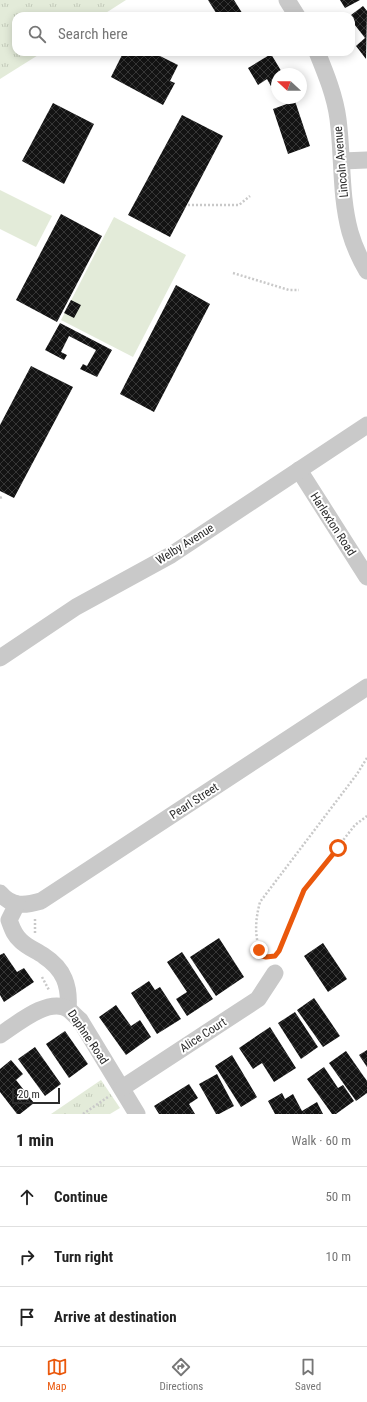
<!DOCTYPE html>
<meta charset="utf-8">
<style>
:root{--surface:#fff;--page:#f6f6f6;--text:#222;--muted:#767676;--line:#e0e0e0;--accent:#ea580c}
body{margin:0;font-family:"Roboto Condensed",sans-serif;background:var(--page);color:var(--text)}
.compass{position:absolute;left:271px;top:68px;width:36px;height:36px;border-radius:50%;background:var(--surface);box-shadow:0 2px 10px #0003;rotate:291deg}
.scale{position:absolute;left:12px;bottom:10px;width:48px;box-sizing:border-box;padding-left:4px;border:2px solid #2c2c2c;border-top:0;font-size:11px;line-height:14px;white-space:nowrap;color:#2c2c2c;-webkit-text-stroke:3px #fff;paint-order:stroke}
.stop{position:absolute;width:12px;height:12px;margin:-9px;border:3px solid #ea580c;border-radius:50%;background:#fff}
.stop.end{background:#ea580c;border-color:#fff;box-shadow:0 1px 4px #0008}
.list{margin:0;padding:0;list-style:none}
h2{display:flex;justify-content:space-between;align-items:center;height:52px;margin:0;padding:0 16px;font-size:17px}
h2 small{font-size:13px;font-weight:400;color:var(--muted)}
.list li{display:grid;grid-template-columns:26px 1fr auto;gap:12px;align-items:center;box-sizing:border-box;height:60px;padding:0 16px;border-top:1px solid var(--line)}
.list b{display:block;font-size:15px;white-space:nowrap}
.list em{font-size:13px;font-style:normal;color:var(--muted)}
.icon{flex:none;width:22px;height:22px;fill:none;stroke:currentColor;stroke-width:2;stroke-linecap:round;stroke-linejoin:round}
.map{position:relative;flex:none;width:367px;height:1114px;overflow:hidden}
.search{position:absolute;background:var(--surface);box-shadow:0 2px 10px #0003;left:12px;right:12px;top:12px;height:44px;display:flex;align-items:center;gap:10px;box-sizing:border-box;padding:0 14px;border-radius:12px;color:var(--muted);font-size:15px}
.sheet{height:232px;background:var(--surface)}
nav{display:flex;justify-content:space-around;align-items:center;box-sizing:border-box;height:56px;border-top:1px solid var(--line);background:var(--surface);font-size:11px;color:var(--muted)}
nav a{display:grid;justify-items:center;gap:2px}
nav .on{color:var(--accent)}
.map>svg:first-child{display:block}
</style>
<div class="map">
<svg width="367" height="1114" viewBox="0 0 367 1114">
<defs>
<pattern id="grass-tufts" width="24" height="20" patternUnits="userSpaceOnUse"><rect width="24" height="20" fill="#e3ebd9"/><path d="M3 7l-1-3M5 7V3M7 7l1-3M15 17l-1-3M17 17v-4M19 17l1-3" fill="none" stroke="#c3caba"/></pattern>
<pattern id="building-cross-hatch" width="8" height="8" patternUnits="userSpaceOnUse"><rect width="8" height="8" fill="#131313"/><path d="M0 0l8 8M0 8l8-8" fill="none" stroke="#363636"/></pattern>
</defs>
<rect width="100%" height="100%" fill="#fff"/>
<g fill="url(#grass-tufts)">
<polygon points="0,0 126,0 101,16 16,16 16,52 43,52 0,79"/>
<polygon points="101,1080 120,1108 110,1114 51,1114"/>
</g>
<g fill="#e3ebd9">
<polygon points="0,190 52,216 36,247 0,229"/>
<polygon points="114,217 186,255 133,357 61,320"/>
</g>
<g fill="url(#building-cross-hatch)">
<polygon points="208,0 234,0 244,16 218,16"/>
<polygon points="340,0 360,0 345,8"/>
<polygon points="363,6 367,11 366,59 356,46 365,38 351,20 351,15"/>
<polygon points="131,52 152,52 178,65 170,81 175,83 163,105 111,77 123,53 129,56"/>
<polygon points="271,54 283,74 277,74 277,97 267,79 258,85 248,68"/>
<polygon points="295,101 310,146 288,154 273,109"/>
<polygon points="53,103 94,124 64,184 22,161"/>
<polygon points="182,115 223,136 170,237 128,215"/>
<polygon points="61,214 102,236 57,322 16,300"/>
<polygon points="176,285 210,304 154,412 120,394"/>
<polygon points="71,300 81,305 74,318 64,313"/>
<polygon points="60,323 112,350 97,377 80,369 83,364 87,366 96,350 69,336 61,352 67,355 64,360 45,350"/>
<polygon points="31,366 73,387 14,498 0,491 0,425"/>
<polygon points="219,938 244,977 216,996 190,957"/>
<polygon points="323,943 347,979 328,992 304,956"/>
<polygon points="182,952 213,999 187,1016 176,999 187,992 167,962"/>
<polygon points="4,953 17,972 24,968 34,982 4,1002 0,995 0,955"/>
<polygon points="149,981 155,990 160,987 181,1019 157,1034 131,993"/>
<polygon points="314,998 340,1036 323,1047 297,1010"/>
<polygon points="116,1005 131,1026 140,1020 151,1037 126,1055 99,1017"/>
<polygon points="295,1012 318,1047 301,1059 278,1023"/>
<polygon points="270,1027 296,1068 274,1082 262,1063 253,1069 239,1048"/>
<polygon points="65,1031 88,1064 69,1078 46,1044"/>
<polygon points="35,1047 61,1084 45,1096 18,1059"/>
<polygon points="367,1050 367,1067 359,1055"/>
<polygon points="346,1051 367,1081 367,1093 356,1101 329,1063"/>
<polygon points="232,1055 257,1097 241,1107 215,1066"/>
<polygon points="11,1060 23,1074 16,1080 34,1103 20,1114 17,1114 0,1092 0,1069"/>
<polygon points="324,1067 338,1088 343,1085 354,1101 336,1114 332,1114 307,1079"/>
<polygon points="217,1074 234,1106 219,1114 216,1114 199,1084"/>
<polygon points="189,1084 198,1098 189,1104 195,1114 159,1114 154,1106"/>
<polygon points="282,1093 285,1099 293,1094 302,1111 317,1102 323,1114 275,1114 268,1101"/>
</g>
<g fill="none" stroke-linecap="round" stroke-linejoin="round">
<g stroke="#c9c9c9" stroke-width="2.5" stroke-dasharray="2 2" stroke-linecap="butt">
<polyline points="188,205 239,205 250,196"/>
<polyline points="233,273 289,290 299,290"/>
<polyline points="0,498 2,497"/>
<path d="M 367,758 L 357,774 L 260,902 C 255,921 254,937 262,956 L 266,957 L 275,956 L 279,951 L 304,890 L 355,825 L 367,816"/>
<polyline points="35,933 35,918"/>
<polyline points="42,977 49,990"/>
<polyline points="83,1114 108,1097"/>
</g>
<g stroke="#c9c9c9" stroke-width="17">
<polyline points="287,0 297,16"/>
<path d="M 317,52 C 326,74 335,96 338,119 C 343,157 340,195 350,232 C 354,246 360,259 367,271"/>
<polyline points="342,161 367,160"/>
<polyline points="299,470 367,577"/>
<polyline points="0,658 76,607 171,555 367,425"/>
<path d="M 0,893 C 12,907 24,906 41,901 L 367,687"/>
<path d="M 17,904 L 9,920 C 12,928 14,935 21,941 C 27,947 37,951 44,956 C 64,969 70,986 68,1009"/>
<path d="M 0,1035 C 17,1024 48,997 68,1009 C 72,1012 76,1017 80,1020 L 137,1114"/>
<polyline points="122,1088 258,999 275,973"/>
</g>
</g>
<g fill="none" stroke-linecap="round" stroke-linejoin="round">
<polyline stroke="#ea580c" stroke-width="5" points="259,950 262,956 266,957 275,956 279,951 304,890 338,848"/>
</g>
<g text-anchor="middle" stroke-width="4" stroke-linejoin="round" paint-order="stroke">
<g font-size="12" fill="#2c2c2c" stroke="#fff">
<text transform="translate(341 162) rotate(-95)" y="4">Lincoln Avenue</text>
<text transform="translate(333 524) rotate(57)" y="4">Harlexton Road</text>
<text transform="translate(185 544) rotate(-32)" y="4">Welby Avenue</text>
<text transform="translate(194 801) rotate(-33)" y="4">Pearl Street</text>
<text transform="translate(203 1035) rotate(-33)" y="4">Alice Court</text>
<text transform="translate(88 1037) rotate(56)" y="4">Daphne Road</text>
</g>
</g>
</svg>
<svg class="compass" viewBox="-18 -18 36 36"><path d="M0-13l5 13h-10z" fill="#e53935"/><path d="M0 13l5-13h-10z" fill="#767676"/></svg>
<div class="scale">20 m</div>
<div class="stop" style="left:338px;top:848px"></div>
<div class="stop end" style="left:259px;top:950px"></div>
<div class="search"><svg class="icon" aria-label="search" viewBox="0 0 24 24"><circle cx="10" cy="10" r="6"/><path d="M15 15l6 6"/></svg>Search here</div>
</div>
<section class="sheet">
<h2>1 min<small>Walk · 60 m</small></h2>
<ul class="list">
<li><svg class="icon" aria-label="ahead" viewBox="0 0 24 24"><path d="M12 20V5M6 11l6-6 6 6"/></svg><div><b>Continue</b></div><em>50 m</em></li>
<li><svg class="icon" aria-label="right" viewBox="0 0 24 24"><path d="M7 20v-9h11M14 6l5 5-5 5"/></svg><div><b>Turn right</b></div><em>10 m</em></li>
<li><svg class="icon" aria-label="arrive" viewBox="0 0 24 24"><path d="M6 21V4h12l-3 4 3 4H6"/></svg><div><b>Arrive at destination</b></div></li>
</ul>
</section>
<nav>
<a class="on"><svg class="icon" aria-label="map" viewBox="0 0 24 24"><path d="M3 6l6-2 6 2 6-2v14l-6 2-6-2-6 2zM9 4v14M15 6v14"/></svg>Map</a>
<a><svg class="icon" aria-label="directions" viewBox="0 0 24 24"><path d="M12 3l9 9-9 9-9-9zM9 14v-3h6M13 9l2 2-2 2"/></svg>Directions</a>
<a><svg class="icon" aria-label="saved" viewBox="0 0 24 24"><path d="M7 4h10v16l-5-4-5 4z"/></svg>Saved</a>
</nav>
